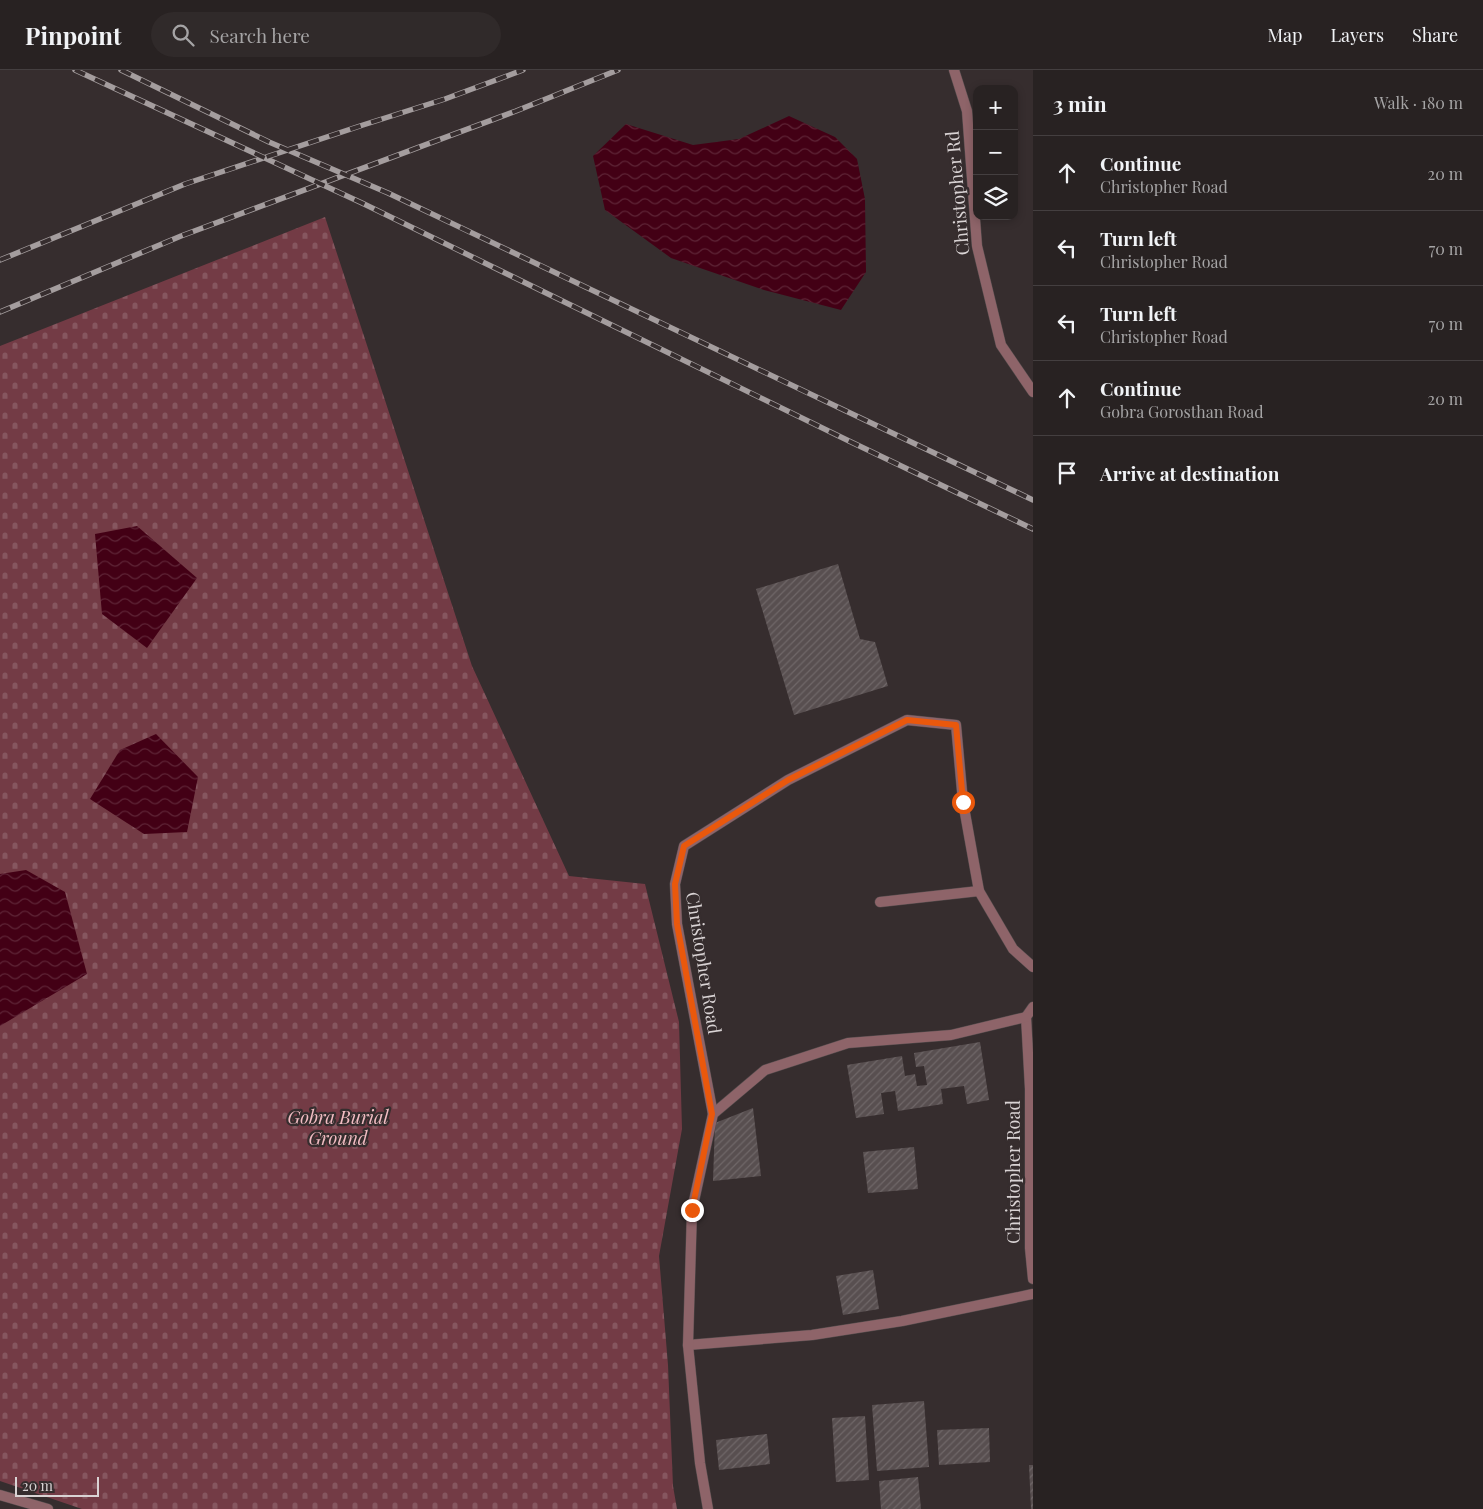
<!DOCTYPE html>
<meta charset="utf-8">
<style>
:root{--surface:#282222;--page:#302a2a;--text:#f1f3f6;--muted:#a5a4a5;--line:#443f40}
body{margin:0;font-family:"Playfair Display",serif;background:var(--page);color:var(--text)}
.controls{position:absolute;right:15px;top:15px;display:grid;overflow:hidden;border-radius:10px;box-shadow:0 2px 8px #0003}
.controls button{width:45px;height:45px;display:grid;place-items:center;padding:0;border:0;border-bottom:1px solid var(--line);background:var(--surface);color:var(--text);font:25px sans-serif}
.scale{position:absolute;left:15px;bottom:12px;width:84px;box-sizing:border-box;padding-left:5px;border:2px solid #d9d3d4;border-top:0;font-size:14px;line-height:18px;white-space:nowrap;color:#d9d3d4;-webkit-text-stroke:4px #362d2e;paint-order:stroke}
.stop{position:absolute;width:15px;height:15px;margin:-11px;border:4px solid #ea580c;border-radius:50%;background:#fff}
.stop.end{background:#ea580c;border-color:#fff;box-shadow:0 1px 5px #0008}
.list{margin:0;padding:0;list-style:none}
h2{display:flex;justify-content:space-between;align-items:center;height:65px;margin:0;padding:0 20px;font-size:21px}
h2 small{font-size:16px;font-weight:400;color:var(--muted)}
.list li{display:grid;grid-template-columns:32px 1fr auto;gap:15px;align-items:center;box-sizing:border-box;height:75px;padding:0 20px;border-top:1px solid var(--line)}
.list b{display:block;font-size:19px;white-space:nowrap}
.list p{margin:0;font-size:16px;white-space:nowrap;color:var(--muted)}
.list em{font-size:16px;font-style:normal;color:var(--muted)}
.icon{flex:none;width:28px;height:28px;fill:none;stroke:currentColor;stroke-width:2;stroke-linecap:round;stroke-linejoin:round}
.map{position:relative;flex:none;width:1033px;height:1439px;overflow:hidden}
header{display:flex;align-items:center;gap:30px;box-sizing:border-box;height:70px;padding:0 25px;background:var(--surface);border-bottom:1px solid var(--line)}
header strong{font-size:24px}
nav{display:flex;gap:28px;margin-inline-start:auto;font-size:18px}
.search{width:350px;height:45px;background:var(--page);display:flex;align-items:center;gap:12px;box-sizing:border-box;padding:0 18px;border-radius:28px;color:var(--muted);font-size:19px}
main{display:flex}
aside{flex:1;background:var(--surface)}
.map>svg:first-child{display:block}
</style>
<header>
<strong>Pinpoint</strong>
<div class="search"><svg class="icon" aria-label="search" viewBox="0 0 24 24"><circle cx="10" cy="10" r="6"/><path d="M15 15l6 6"/></svg>Search here</div>
<nav><a>Map</a><a>Layers</a><a>Share</a></nav>
</header>
<main>
<div class="map">
<svg width="1033" height="1439" viewBox="0 0 1033 1439">
<defs>
<pattern id="cemetery-stones" width="16" height="16" patternUnits="userSpaceOnUse" patternTransform="scale(1.25)"><rect width="16" height="16" fill="#733b45"/><path d="M2 7V4a2 2 0 0 1 4 0v3zM10 15v-3a2 2 0 0 1 4 0v3z" fill="#86565f"/></pattern>
<pattern id="water-waves" width="16" height="10" patternUnits="userSpaceOnUse" patternTransform="scale(1.25)"><rect width="16" height="10" fill="#430015"/><path d="M0 5q4-4 8 0t8 0" fill="none" stroke="#5e2436"/></pattern>
<pattern id="building-hatch" width="6" height="6" patternUnits="userSpaceOnUse" patternTransform="scale(1.25)"><rect width="6" height="6" fill="#584f50"/><path d="M-1 1l2-2M0 6l6-6M5 7l2-2" fill="none" stroke="#6f6768"/></pattern>
</defs>
<rect width="100%" height="100%" fill="#362d2e"/>
<polygon fill="url(#cemetery-stones)" points="325,147 472,596 569,806 645,814 679,952 682,1059 659,1186 668,1295 673,1416 677,1439 82,1439 0,1411 0,276"/>
<g fill="url(#water-waves)">
<polygon points="789,46 835,67 857,89 865,129 866,202 841,240 764,220 671,188 605,140 593,86 626,54 693,75 739,69"/>
<polygon points="137,456 197,508 147,578 102,544 95,464"/>
<polygon points="156,664 198,707 187,762 144,764 90,729 120,680"/>
<polygon points="26,800 65,822 87,904 0,956 0,804"/>
</g>
<g fill="url(#building-hatch)">
<polygon points="838,494 860,569 875,572 888,616 794,645 756,519"/>
<polygon points="980,972 989,1030 967,1034 964,1016 941,1019 943,1034 898,1041 895,1021 881,1023 884,1044 856,1048 847,995 902,986 905,1006 915,1004 917,1016 927,1015 924,996 916,997 914,983"/>
<polygon points="753,1038 761,1106 713,1111 715,1053"/>
<polygon points="914,1077 918,1119 868,1123 863,1082"/>
<polygon points="873,1200 879,1239 843,1245 836,1206"/>
<polygon points="924,1331 929,1397 877,1401 872,1335"/>
<polygon points="865,1346 869,1410 836,1412 832,1348"/>
<polygon points="989,1358 990,1392 939,1395 937,1360"/>
<polygon points="767,1364 770,1394 719,1400 716,1370"/>
<polygon points="1029,1395 1033,1395 1033,1439 1031,1439"/>
<polygon points="918,1407 921,1439 881,1439 879,1411"/>
</g>
<g fill="none" stroke-linecap="round" stroke-linejoin="round">
<defs>
<polyline id="service" points="880,832 979,821"/>
<g id="minor">
<polyline points="713,1044 677,854 675,814 684,776 788,710 907,650 956,655 963,732 979,821 1013,879 1033,897"/>
<polyline points="688,1275 812,1265 902,1251 1033,1224"/>
</g>
<g id="tertiary">
<polyline points="954,0 967,41 977,176 1001,275 1033,322"/>
<polyline points="1033,937 1026,947 1030,1019 1030,1178 1033,1209"/>
<polyline points="0,1425 48,1439"/>
<polyline points="708,1439 700,1393 688,1275 692,1140 713,1044 765,1000 848,973 951,965 1026,947"/>
</g>
</defs>
<use href="#service" stroke="#534b4c" stroke-width="11"/>
<use href="#minor" stroke="#534b4c" stroke-width="11"/>
<use href="#tertiary" stroke="#534b4c" stroke-width="11"/>
<use href="#service" stroke="#8e6469" stroke-width="10"/>
<use href="#minor" stroke="#8e6469" stroke-width="10"/>
<use href="#tertiary" stroke="#8e6469" stroke-width="10"/>
<defs>
<g id="rail">
<polyline points="75,0 362,133 849,371 1033,459"/>
<polyline points="121,0 269,72 388,123 1033,430"/>
<polyline points="0,190 185,114 363,55 445,29 523,0"/>
<polyline points="0,242 181,166 516,41 618,0"/>
</g>
</defs>
<use href="#rail" stroke="#a49d9e" stroke-width="5.5"/>
<use href="#rail" stroke="#362d2e" stroke-width="4" stroke-dasharray="11" stroke-linecap="butt"/>
</g>
<g fill="none" stroke-linecap="round" stroke-linejoin="round">
<polyline stroke="#ea580c" stroke-width="6" points="692,1140 712,1044 677,854 675,814 684,776 788,710 907,650 956,655 963,732"/>
</g>
<g text-anchor="middle" stroke-width="4.5" stroke-linejoin="round" paint-order="stroke">
<g font-size="18" fill="#d9d3d4" stroke="#362d2e">
<text transform="translate(958 123) rotate(-95)" y="6">Christopher Rd</text>
<text transform="translate(703 893) rotate(81)" y="6">Christopher Road</text>
<text transform="translate(1014 1102) rotate(-90)" y="6">Christopher Road</text>
</g>
<g font-size="18" font-style="italic" fill="#f2bdc3" stroke="#362d2e">
<text x="338" y="1054">Gobra Burial<tspan x="338" dy="21">Ground</tspan></text>
</g>
</g>
</svg>
<div class="controls">
<button>+</button>
<button>−</button>
<button><svg class="icon" aria-label="layers" viewBox="0 0 24 24"><path d="M12 4l9 5-9 5-9-5zM3 14l9 5 9-5"/></svg></button>
</div>
<div class="scale">20 m</div>
<div class="stop" style="left:963px;top:732px"></div>
<div class="stop end" style="left:692px;top:1140px"></div>
</div>
<aside>
<h2>3 min<small>Walk · 180 m</small></h2>
<ul class="list">
<li><svg class="icon" aria-label="ahead" viewBox="0 0 24 24"><path d="M12 20V5M6 11l6-6 6 6"/></svg><div><b>Continue</b><p>Christopher Road</p></div><em>20 m</em></li>
<li><svg class="icon" aria-label="left" viewBox="0 0 24 24"><path d="M17 20v-9H6M10 6l-5 5 5 5"/></svg><div><b>Turn left</b><p>Christopher Road</p></div><em>70 m</em></li>
<li><svg class="icon" aria-label="left" viewBox="0 0 24 24"><path d="M17 20v-9H6M10 6l-5 5 5 5"/></svg><div><b>Turn left</b><p>Christopher Road</p></div><em>70 m</em></li>
<li><svg class="icon" aria-label="ahead" viewBox="0 0 24 24"><path d="M12 20V5M6 11l6-6 6 6"/></svg><div><b>Continue</b><p>Gobra Gorosthan Road</p></div><em>20 m</em></li>
<li><svg class="icon" aria-label="arrive" viewBox="0 0 24 24"><path d="M6 21V4h12l-3 4 3 4H6"/></svg><div><b>Arrive at destination</b></div></li>
</ul>
</aside>
</main>
